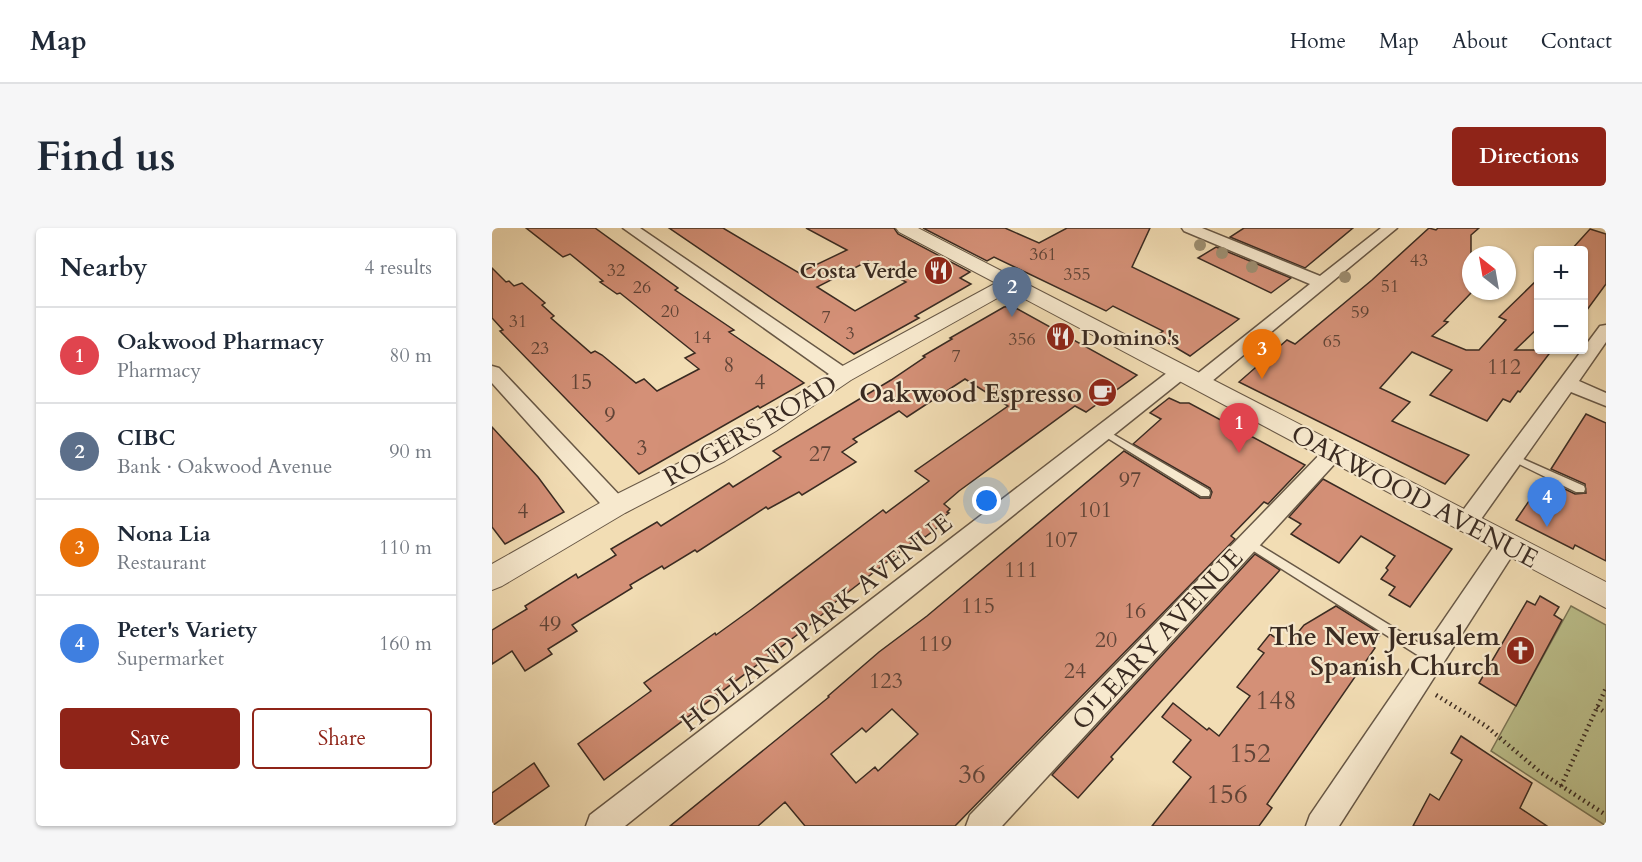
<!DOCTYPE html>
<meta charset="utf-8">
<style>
:root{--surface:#fff;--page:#f6f6f7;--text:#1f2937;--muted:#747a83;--line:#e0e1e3;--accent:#8f2418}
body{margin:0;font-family:Cardo,serif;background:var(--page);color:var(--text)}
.controls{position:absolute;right:18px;top:18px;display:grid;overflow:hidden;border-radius:6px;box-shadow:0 2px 4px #0004}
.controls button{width:54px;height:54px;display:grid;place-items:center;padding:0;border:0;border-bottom:2px solid var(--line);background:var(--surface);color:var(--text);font:30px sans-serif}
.compass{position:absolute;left:970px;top:18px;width:54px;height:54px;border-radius:50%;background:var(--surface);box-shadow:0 2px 4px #0004;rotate:329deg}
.you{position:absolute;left:495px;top:273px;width:21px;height:21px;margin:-15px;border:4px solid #fff;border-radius:50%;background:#1a73e8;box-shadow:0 0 0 9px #1a73e833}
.badge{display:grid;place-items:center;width:39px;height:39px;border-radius:50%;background:var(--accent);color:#fff;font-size:20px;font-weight:700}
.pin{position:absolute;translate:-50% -50px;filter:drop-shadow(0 2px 3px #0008)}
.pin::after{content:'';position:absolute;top:32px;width:21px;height:18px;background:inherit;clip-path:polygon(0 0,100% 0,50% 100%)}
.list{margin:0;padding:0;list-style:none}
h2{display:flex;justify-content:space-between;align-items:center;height:78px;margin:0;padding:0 24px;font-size:26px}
h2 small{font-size:20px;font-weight:400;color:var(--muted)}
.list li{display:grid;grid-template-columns:39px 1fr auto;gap:18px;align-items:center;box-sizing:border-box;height:96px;padding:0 24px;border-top:2px solid var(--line)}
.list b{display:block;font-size:22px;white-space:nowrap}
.list p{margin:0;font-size:20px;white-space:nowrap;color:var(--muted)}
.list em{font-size:20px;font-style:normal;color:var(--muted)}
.actions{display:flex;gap:12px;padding:18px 24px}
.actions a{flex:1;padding:14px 0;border:2px solid var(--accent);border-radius:6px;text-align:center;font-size:21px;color:var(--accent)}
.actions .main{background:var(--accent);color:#fff}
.map{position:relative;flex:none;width:1114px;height:598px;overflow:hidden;border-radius:6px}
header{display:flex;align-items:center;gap:36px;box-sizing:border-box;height:84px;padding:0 30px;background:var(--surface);border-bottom:2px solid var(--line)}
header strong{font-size:28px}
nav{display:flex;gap:33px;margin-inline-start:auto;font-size:21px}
.intro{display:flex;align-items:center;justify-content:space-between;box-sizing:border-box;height:144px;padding:0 36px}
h1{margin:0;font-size:42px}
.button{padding:15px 27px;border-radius:6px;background:var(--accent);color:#fff;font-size:21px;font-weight:700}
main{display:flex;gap:36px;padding:0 36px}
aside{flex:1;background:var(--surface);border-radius:6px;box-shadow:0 2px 4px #0004}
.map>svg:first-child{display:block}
</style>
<header>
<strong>Map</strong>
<nav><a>Home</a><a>Map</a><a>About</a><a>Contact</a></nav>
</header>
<div class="intro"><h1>Find us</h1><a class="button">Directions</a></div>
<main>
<aside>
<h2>Nearby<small>4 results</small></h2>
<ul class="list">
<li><span class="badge" style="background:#e0444e">1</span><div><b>Oakwood Pharmacy</b><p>Pharmacy</p></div><em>80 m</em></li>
<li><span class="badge" style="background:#5c6f8a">2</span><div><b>CIBC</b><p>Bank · Oakwood Avenue</p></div><em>90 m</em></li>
<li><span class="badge" style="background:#e8710a">3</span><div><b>Nona Lia</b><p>Restaurant</p></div><em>110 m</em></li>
<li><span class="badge" style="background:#3f7fe0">4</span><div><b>Peter's Variety</b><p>Supermarket</p></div><em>160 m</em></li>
</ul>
<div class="actions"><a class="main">Save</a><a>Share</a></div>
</aside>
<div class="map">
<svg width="1114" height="598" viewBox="0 0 1114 598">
<rect width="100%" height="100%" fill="#f2ddb4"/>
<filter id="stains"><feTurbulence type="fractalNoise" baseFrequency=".00333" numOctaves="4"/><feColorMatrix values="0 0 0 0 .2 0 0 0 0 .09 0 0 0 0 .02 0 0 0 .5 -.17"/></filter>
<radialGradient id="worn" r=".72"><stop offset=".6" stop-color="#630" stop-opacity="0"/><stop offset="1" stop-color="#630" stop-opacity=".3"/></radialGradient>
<polygon fill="#bcc08c" stroke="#7b7657" stroke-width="1.5" points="1079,378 1114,397 1114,598 999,523"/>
<g fill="#d49077" stroke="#3a2b22" stroke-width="1.5" fill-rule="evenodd">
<polygon points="34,0 103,0 186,60 183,62 242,102 237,104 312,155 268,180 266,178 147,246 8,103 11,102 0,90 0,40 14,54 17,53 22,58 30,55 53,75 50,77 62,88 59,90 99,125 103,123 110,127 144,155 152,151 165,163 207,141 193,130 203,125 128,65 125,66 108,54 111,53 78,26 71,29"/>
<path d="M 177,0 L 231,0 L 307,45 L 355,22 L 314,0 L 402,0 L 406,6 L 478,44 L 468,50 L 479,56 L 423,88 L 427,90 L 362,126 ZM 376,33 L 414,54 L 363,83 L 325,59 Z"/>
<polygon points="431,0 513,0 547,15 575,0 658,0 640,39 747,91 698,128 664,108 671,103 621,78 614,83 502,29 495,33"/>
<polygon points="752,0 861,0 813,40 738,9"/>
<polygon points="937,0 944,2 946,0 987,0 979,7 979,65 952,93 956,94 940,108 974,122 987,122 1014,92 1007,89 1047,50 1047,99 1023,122 1060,122 1028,164 1026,163 1018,174 1011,171 995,193 938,167 960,142 920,124 888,160 918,174 900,193 977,227 953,256 747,154 795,112 803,116 880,52"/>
<polygon points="1098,1 1114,6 1114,56 1092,86 1092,22 1079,22"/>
<polygon points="724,19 799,50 779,65 706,30"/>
<polygon points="520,78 645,147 594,184 583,178 467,263 452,276 458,281 455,284 457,285 445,294 449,297 433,309 430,307 337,379 338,380 313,401 112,552 86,516 159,463 152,455 223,405 224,407 260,381 391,282 394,285 437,253 423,243 516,178 473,151 415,189 407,183 361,211 365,214 350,224 364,234 310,267 307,264 276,281 274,279 205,324 203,322 172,341 170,338 138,357 140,360 80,397 85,403 56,421 60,426 33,443 20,423 0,436 0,402 35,381 33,378 84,346 86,350 124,327 119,321 165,294 169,298 237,255 241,259 289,229 281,223 399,152 433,129 431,128 460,111 458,110 512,79"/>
<path d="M 677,170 L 688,175 L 697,175 L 813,237 L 776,276 L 772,274 L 739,308 L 743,311 L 463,598 L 313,598 L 293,574 L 266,598 L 178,598 L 337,469 L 336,468 L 387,424 L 435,388 L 632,223 L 708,270 L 718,270 L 720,264 L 718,260 L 641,216 L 669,191 L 658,185 ZM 400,481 L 426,506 L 386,543 L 383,539 L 364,555 L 339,526 L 370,500 L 374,504 Z"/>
<polygon points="1094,186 1114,195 1114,333 1083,317 1081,321 1024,292 1052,251 1083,266 1094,265 1093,256 1059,241"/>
<polygon points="0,199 46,249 72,284 13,316 0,299"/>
<polygon points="831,251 960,321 918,379 897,367 903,359 889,351 896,342 894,340 903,328 869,308 847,335 799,306 809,296 797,289"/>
<polygon points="763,326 788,342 619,529 621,531 586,570 560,547"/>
<polygon points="1048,368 1067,379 1062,387 1070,392 1024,478 987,455 1035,373 1043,377"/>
<polygon points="844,378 889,406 880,418 883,420 775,576 780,580 767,598 660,598 699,549 681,534 699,512 670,489 681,475 715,502 717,500 727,508 758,468 745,459 772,425 766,421 778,406 795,418 812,397"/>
<polygon points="969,508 1040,555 1028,580 1055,598 921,598 938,566 947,572 970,532 959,525"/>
<polygon points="42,535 57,558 0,598 0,565"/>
</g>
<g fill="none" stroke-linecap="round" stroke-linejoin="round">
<defs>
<g id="service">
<polygon points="612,201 717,262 718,265 717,268 709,268 609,206 607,204 609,202"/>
<polygon points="1022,227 1092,258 1093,261 1092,264 1084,264 1019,232 1017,230"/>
<polygon points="756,310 943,425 945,429 943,433 939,434 935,433 752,317 751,314 752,311"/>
</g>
<g id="minor">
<polygon points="131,0 148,0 358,143 360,147 358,151 344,151"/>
<polygon points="690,0 710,0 828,48 889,0 905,0 714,158 700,158 698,154 700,150 818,56 692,3"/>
<polygon points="1114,97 1114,114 1087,153 1114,165 1114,178 1079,164 982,301 974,304 966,301 963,295 966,289 1108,98"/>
<polygon points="0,138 7,140 132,272 135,278 132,284 124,286 116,284 0,155"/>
<polygon points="687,139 694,141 696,145 694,149 133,598 94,598 98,587 680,141"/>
<polygon points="841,218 848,220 851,225 848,230 510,598 474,598 478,587 834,220"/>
<polygon points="1015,308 1023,311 1026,317 1023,323 847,598 814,598 818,587 1007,311"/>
</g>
<polygon id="tertiary" points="404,0 426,0 1114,354 1114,380 518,63 359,152 284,203 233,233 133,285 10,358 0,362 0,336 115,271 215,221 268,191 343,142 504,55 407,4"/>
</defs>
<use href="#service" stroke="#685846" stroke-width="3"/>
<use href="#minor" stroke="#685846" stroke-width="3"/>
<use href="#tertiary" stroke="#685846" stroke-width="2"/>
<g stroke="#3a2b22" stroke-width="4.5" stroke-dasharray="1.5 4" stroke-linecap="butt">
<polyline points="944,467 994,498 1048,544 1114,587"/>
<polyline points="1105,479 1114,485"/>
<polyline points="1069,558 1114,460"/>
</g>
<use href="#service" fill="#f7e9ce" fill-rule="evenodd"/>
<use href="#minor" fill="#f7e9ce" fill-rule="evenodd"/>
<use href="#tertiary" fill="#f7e9ce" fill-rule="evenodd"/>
</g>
<g fill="#9e8f72">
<circle cx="708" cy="17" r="6"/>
<circle cx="730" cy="25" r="6"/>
<circle cx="760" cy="39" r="6"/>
<circle cx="853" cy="49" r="6"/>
</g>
<defs>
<symbol id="restaurant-disc" viewBox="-11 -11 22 22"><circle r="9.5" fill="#8f2418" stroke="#f7e9ce"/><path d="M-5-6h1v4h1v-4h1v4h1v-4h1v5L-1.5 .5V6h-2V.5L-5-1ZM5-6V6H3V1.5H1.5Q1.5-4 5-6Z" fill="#fff"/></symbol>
<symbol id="cafe-disc" viewBox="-11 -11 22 22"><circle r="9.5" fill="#8f2418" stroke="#f7e9ce"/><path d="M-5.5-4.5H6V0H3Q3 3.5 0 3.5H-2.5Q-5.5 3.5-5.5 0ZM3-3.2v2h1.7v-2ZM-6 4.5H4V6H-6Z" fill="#fff"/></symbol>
<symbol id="church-disc" viewBox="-11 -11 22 22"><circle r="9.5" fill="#8f2418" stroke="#f7e9ce"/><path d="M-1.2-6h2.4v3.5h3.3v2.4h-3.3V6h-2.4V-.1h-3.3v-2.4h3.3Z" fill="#fff"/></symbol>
</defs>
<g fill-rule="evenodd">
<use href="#restaurant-disc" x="430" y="26" width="33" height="33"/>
<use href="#restaurant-disc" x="552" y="92" width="33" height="33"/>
<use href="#cafe-disc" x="594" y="148" width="33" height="33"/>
<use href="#church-disc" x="1012" y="406" width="33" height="33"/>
</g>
<g text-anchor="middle" stroke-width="4.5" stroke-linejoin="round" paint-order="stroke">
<g font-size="18" fill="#604437">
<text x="551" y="32">361</text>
<text x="927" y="38">43</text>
<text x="124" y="48">32</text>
<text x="585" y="52">355</text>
<text x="898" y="64">51</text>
<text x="150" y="65">26</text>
<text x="178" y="89">20</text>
<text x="868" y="90">59</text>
<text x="334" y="95">7</text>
<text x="26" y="99">31</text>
<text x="358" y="111">3</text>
<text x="210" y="115">14</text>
<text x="530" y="117">356</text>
<text x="840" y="119">65</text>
<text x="48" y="126">23</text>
<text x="464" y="134">7</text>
</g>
<g font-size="22" font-weight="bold" fill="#3a2b22" stroke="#f7e9ce" text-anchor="end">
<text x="426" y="50">Costa Verde</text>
<text x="589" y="117" text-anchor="start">Domino's</text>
</g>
<g font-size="22" fill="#604437">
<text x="237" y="144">8</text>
<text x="1012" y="146">112</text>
<text x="89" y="161">15</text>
<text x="268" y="161">4</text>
<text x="118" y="194">9</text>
<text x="150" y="227">3</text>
<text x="328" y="233">27</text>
<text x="638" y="259">97</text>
<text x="603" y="289">101</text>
<text x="31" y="290">4</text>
<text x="569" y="319">107</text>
<text x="529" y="349">111</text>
<text x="486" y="385">115</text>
<text x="643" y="390">16</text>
<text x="58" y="403">49</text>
<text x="614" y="419">20</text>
<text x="443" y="423">119</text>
<text x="583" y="450">24</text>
<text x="394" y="460">123</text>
</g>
<g font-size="26" font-weight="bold" fill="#3a2b22" stroke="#f7e9ce" text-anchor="end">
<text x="590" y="174">Oakwood Espresso</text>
<text x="1008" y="417">The New Jerusalem<tspan x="1008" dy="30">Spanish Church</tspan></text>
</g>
<g font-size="26" fill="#3a2b22" stroke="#f7e9ce">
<text transform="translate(258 202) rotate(-30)" y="9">ROGERS ROAD</text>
<text transform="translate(923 268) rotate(28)" y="9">OAKWOOD AVENUE</text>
<text transform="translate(324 394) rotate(-38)" y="9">HOLLAND PARK AVENUE</text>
<text transform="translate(665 411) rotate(-47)" y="9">O'LEARY AVENUE</text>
</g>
<g font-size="27" fill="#604437">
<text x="784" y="481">148</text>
<text x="758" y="534">152</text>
<text x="480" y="555">36</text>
<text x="735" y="575">156</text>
</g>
</g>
<rect width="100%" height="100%" filter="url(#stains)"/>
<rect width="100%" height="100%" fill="url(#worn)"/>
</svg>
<div class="controls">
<button>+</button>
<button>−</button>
</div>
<svg class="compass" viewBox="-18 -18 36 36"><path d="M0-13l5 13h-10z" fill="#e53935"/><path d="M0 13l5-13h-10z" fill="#747a83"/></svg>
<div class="you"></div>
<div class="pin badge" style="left:747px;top:225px;background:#e0444e">1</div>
<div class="pin badge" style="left:520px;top:89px;background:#5c6f8a">2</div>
<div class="pin badge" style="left:770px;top:151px;background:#e8710a">3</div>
<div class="pin badge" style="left:1055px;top:299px;background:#3f7fe0">4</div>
</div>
</main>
